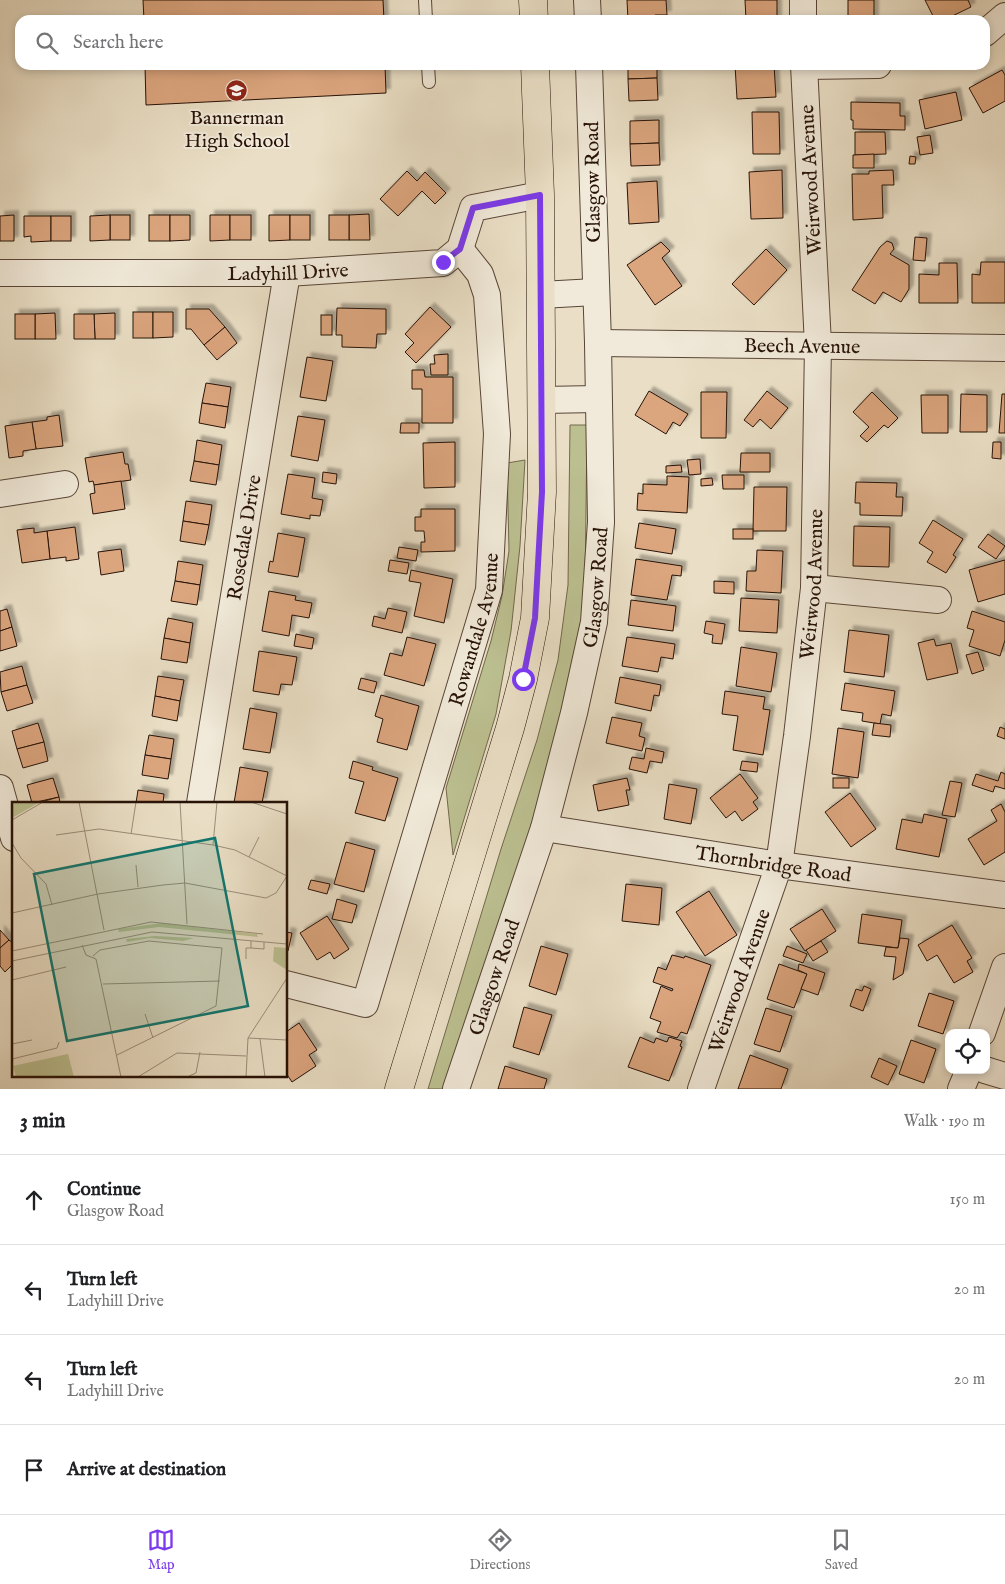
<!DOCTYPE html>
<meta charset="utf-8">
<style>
:root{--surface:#fff;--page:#f6f6f6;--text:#202124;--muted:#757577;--line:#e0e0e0;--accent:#7c3aed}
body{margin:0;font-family:"IM FELL English",serif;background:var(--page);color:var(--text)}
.controls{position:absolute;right:15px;bottom:15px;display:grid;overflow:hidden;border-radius:10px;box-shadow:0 2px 8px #0003}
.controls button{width:45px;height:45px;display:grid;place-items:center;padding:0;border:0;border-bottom:1px solid var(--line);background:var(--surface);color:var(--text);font:25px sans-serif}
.stop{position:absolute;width:15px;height:15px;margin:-11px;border:4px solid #7c3aed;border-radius:50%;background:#fff}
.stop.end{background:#7c3aed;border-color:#fff;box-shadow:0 1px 5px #0008}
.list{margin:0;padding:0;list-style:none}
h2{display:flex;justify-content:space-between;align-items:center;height:65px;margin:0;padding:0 20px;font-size:21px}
h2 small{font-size:16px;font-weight:400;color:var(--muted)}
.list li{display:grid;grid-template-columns:32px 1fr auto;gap:15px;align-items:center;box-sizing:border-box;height:90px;padding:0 20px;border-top:1px solid var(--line)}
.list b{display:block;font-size:19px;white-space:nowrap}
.list p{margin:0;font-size:16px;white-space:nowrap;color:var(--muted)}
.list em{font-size:16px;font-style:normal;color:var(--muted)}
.icon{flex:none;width:28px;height:28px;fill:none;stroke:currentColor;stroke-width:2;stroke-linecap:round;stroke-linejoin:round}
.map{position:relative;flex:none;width:1005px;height:1089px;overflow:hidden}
.search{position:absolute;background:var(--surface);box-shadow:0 2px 8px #0003;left:15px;right:15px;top:15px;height:55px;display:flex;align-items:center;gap:12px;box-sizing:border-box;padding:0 18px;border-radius:15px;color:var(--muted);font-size:19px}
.sheet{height:425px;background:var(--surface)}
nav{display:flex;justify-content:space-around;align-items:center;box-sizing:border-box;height:70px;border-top:1px solid var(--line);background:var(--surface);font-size:14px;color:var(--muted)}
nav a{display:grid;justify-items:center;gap:2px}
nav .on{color:var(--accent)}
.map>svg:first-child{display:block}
</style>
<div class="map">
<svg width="1005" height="1089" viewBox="0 0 1005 1089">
<defs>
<filter id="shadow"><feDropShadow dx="4.5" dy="-4.5" stdDeviation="1" flood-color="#0004"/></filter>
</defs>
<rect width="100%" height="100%" fill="#eadfc6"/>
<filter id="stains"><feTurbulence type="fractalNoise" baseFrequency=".004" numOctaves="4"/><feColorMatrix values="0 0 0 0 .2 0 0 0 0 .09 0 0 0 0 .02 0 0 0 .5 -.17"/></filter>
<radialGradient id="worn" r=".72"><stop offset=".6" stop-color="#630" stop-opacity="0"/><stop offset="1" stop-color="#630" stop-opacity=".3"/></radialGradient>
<g fill="#bcc091" stroke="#72694c">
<polygon points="570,425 587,425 585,592 573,682 529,834 450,1089 428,1089 501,849 537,740 558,660 568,585"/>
<polygon points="525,460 520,546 511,631 496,714 453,855 446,788 491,641 502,596 509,551 507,463"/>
</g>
<g fill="#dba57e" stroke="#271207" filter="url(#shadow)">
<polygon points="143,0 383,0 384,20 144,20"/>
<polygon points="627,0 666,0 667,15 655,15 656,20 628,20"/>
<polygon points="745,0 777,0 777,20 746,20"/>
<rect x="848" y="0" width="26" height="20"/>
<polygon points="925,0 968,0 971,7 944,20 935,20"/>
<polygon points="145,65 385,65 386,93 146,105"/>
<polygon points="628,65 657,65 657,78 628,79"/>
<polygon points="735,65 774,65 776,97 737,99"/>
<polygon points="1002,70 1005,75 1005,101 983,113 969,88"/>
<polygon points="657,78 658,100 629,101 628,79"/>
<polygon points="956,92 962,120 925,129 919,100"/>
<polygon points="851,102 900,103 900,116 905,116 905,130 853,129 853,120 851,120"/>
<polygon points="752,112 779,112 780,154 753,154"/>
<polygon points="659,120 659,143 630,144 630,121"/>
<polygon points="855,132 885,132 886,154 855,155"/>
<polygon points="930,135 933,153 920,155 917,137"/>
<polygon points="659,143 660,165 631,166 630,144"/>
<polygon points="874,154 874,168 853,168 853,155"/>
<polygon points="910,156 916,157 915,164 909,164"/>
<polygon points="782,170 783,218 751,219 749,172"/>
<polygon points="893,170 894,185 882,185 883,218 853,220 852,174 869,174 869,171"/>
<polygon points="407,171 417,181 425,172 446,193 435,204 422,191 398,216 380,199"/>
<polygon points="657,181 659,222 629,224 627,183"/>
<polygon points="369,214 370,240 349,240 349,215"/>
<polygon points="14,215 14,241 0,241 0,216"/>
<rect x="110" y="215" width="20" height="25"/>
<polygon points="110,215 110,240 90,241 90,216"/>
<rect x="149" y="215" width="21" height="26"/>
<polygon points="170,215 190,215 190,240 170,241"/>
<polygon points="210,215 230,215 230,240 210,241"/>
<rect x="230" y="215" width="21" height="25"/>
<polygon points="269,215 290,215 290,240 269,241"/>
<rect x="290" y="215" width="20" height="25"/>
<rect x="329" y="215" width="20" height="25"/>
<polygon points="24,216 51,216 51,241 31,242 31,236 24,237"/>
<rect x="51" y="216" width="20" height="25"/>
<polygon points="915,237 927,238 925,261 913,260"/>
<polygon points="887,241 892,243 894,249 890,254 909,265 909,289 901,302 883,292 875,304 852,290 880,247"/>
<polygon points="661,242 670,251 662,258 682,286 655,305 627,265"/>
<polygon points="766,249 787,270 754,305 732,284"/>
<polygon points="981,262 1005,262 1005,303 972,303 972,274 980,275"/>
<polygon points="939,263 957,263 958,303 919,303 919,274 939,275"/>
<polygon points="430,307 451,327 416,363 405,352 414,343 405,334"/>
<polygon points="337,308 386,309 386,334 377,334 376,348 342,347 342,335 336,335"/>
<polygon points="186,309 209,309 225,327 204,345 191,329 186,329"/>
<rect x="133" y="312" width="20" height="26"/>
<polygon points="153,312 173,312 173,337 153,338"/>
<polygon points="55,313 56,339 35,339 35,314"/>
<polygon points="115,313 115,339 95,339 94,314"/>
<rect x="15" y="314" width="20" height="25"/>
<polygon points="74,314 94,314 95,339 74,339"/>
<rect x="321" y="315" width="11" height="20"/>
<polygon points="225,327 237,343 217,360 204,345"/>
<polygon points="448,354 448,375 431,375 430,364 435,364 434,355"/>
<polygon points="307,357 333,361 326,401 300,397"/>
<polygon points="412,370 424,370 425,377 453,377 453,423 422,423 422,389 412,389"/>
<polygon points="206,383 231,387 228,407 202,403"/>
<polygon points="649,391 688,414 680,426 673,422 666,434 635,415"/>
<polygon points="767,391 788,408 771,429 760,419 753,427 744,420"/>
<polygon points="701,392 727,392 726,438 701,438"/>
<polygon points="872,392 898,418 888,428 884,425 867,442 860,436 869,427 853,412"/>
<polygon points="961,394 987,395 987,432 960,432"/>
<polygon points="1002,394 1005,394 1005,433 999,433"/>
<polygon points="921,395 948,395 948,433 922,433"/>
<polygon points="202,403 228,407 225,428 199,423"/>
<polygon points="59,415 63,446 36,449 32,422 47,420 47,417"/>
<polygon points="298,416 325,420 318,461 291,456"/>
<polygon points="32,422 36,449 23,451 23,456 9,458 5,426"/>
<polygon points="401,423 419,423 419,433 400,433"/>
<polygon points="197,440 222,445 219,465 194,461"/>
<polygon points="455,442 455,487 424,488 423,443"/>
<polygon points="993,442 1001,442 1001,459 992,458"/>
<polygon points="123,452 125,464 128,464 131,480 94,485 93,481 89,482 85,458"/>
<polygon points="741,453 770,453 770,472 740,472"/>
<polygon points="700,459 701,474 689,475 687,460"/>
<polygon points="194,461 219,465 216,485 190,481"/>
<polygon points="681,465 682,472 666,473 666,466"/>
<polygon points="323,472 337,474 336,484 322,482"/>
<polygon points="288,474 315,478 312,498 323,500 320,516 310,515 310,519 281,514"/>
<polygon points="722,475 744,475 744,489 723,489"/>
<polygon points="667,476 689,477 687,513 637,510 638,493 643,494 643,484 667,485"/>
<polygon points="712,478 713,485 701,486 701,479"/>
<polygon points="121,481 125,509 93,514 90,494 95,493 94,485"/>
<polygon points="856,482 897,483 896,497 903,497 902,516 860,515 860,503 855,503"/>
<polygon points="754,487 787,487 786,531 753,531"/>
<polygon points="186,501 212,505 209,525 183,521"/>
<polygon points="421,509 455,509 455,551 421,552 421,542 425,542 424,531 415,531 415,517 421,517"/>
<polygon points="933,520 963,539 953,555 956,557 946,573 927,562 933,552 919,543"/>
<polygon points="183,521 209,525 205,545 180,541"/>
<polygon points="639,523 676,529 672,554 635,548"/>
<polygon points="854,526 890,527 889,567 853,566"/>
<polygon points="75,527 79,559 66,561 66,557 50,559 47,531"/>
<polygon points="34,528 34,533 47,531 50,559 22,563 17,530"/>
<rect x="733" y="529" width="20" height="10"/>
<polygon points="278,533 305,538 298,577 268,572 270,561 273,562"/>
<polygon points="988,534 1005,546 996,559 978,547"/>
<polygon points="399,547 418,550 416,561 397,558"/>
<polygon points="121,549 124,571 101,575 98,552"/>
<polygon points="757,550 783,551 781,593 746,591 747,571 756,571"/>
<polygon points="636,559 682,566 681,576 672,575 667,600 631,595"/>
<polygon points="390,560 409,563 407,574 388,571"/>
<polygon points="1005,560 1005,594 978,602 969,570"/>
<polygon points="178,561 203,565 200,585 175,581"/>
<polygon points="411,570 453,579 444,623 414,616 421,583 409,581"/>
<polygon points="175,581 200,585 197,605 171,601"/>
<polygon points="714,581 734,582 734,594 714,593"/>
<polygon points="269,591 296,596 295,600 312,603 309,618 292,615 289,636 262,631"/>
<polygon points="741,598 779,600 777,633 739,631"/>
<polygon points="631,600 676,606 673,631 628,625"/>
<polygon points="388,608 407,612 402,633 372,626 374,616 385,619"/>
<polygon points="7,609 12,627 0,631 0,611"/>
<polygon points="972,611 1005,622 1005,640 1000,656 969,646 974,630 967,628"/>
<polygon points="168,618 193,623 190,643 164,638"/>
<polygon points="706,621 725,624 722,644 712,643 713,635 704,633"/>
<polygon points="12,627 17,646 0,651 0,631"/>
<polygon points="849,630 889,635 884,677 844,672"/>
<polygon points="296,634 314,638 312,649 294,646"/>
<polygon points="407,637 436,644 424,686 384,675 390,653 402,656"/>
<polygon points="627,637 675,644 673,659 661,657 658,672 622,666"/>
<polygon points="164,638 190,643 187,663 161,659"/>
<polygon points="934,639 936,646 951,643 958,673 927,680 918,643"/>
<polygon points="741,647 777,653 771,692 736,686"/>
<polygon points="259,651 297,657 292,685 281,684 279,695 253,691"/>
<polygon points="978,652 984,670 972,674 966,655"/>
<polygon points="22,666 27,685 1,692 0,672"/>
<polygon points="158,676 184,680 180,701 155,696"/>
<polygon points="620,677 661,685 659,696 654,695 651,711 615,703"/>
<polygon points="361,678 377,682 374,693 358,689"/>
<polygon points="845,683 895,691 891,716 882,714 880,724 862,721 863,713 841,710"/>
<polygon points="27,685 33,703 7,711 1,692"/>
<polygon points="725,691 765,697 763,709 770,710 763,755 733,750 738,716 722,714"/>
<polygon points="381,695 419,706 407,750 377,742 383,719 375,716"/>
<polygon points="155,696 180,701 177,721 152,716"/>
<polygon points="250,708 277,713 270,753 243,749"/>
<polygon points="612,717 642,723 639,736 645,738 642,751 606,743"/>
<polygon points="38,723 44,742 17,749 12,731"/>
<polygon points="874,723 891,725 890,737 872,735"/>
<polygon points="1000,727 1005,729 1005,739 997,736"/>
<polygon points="838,728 864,732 858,778 832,774"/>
<polygon points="149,735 174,739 171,759 145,755"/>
<polygon points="44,742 48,761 23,768 17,749"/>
<polygon points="646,748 664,752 662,763 650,761 647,773 629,769 632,757 644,759"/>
<polygon points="145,755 171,759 168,779 142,775"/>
<polygon points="353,761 373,767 372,770 398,778 385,821 355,813 364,782 349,778"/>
<polygon points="742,761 758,763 757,772 740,770"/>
<polygon points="240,767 268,772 262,803 234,803"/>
<polygon points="1001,772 1005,774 1005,789 995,786 993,792 972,785 976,774 998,781"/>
<polygon points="740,774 758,798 753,802 758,809 742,821 735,811 726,818 710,798"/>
<polygon points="53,778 59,797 32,803 27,785"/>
<polygon points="627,778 630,790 626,790 629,805 598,811 593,785"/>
<rect x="833" y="778" width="16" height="10"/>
<polygon points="950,781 962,783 955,817 942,815"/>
<polygon points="669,784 697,789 691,824 664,819"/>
<polygon points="138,790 164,794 163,803 136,803"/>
<polygon points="850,793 876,829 851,847 825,812"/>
<polygon points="59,797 60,803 37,803"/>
<polygon points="1001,804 1005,812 1005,852 984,865 968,839 997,821 991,810"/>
<polygon points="924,814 947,819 939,857 896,849 902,819 922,823"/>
<polygon points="346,842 375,850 364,892 334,884"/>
<polygon points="311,880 330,884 327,894 308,889"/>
<polygon points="626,884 662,888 659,925 622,921"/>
<polygon points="709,891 737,935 705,956 676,912"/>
<polygon points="337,899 357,905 352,923 332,919"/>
<polygon points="822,909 836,931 805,951 790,929"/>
<polygon points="862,914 902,920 898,948 858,943"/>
<polygon points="327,916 349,949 334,959 330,952 317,960 300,933"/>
<polygon points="952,925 972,958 967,961 973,972 954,983 937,955 927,961 918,945"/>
<polygon points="0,930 9,940 0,948"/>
<polygon points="286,932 292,933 288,951 286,950"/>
<polygon points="900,938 909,939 903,974 893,980 896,957 884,956 886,947 898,948"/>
<polygon points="9,940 14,944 14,963 5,972 0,966 0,948"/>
<polygon points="821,941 828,952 813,961 806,950"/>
<polygon points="541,946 568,954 556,995 529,986"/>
<polygon points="787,946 807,954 803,963 783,956"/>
<polygon points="672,955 684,958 685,956 711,965 687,1034 681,1032 677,1038 657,1032 661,1022 650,1018 661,986 672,991 673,989 653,982 658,967 666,970"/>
<polygon points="779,964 807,974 794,1008 767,999"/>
<polygon points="799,964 825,973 818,995 801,989 807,974 798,970"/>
<polygon points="864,986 871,989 863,1011 850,1006 856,989 862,991"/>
<polygon points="929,993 954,1001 943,1034 918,1026"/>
<polygon points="524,1007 552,1015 539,1055 513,1047"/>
<polygon points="766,1008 792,1016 780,1052 754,1044"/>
<polygon points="299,1023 317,1050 309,1055 316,1066 292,1082 286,1073 286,1032"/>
<polygon points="640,1037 654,1043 656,1038 667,1042 669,1037 682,1041 680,1046 682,1047 669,1081 628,1067"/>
<polygon points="911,1040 936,1049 924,1083 899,1074"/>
<polygon points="750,1055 788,1069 781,1089 738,1089"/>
<polygon points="879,1058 897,1066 888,1085 871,1077"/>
<polygon points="505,1066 547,1079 544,1089 498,1089"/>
</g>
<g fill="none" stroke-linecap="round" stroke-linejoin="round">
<defs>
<g id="service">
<polyline points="425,0 426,20"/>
<polyline points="428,65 429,82"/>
</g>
<g id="minor">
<polyline points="587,0 588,20"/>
<polyline points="803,0 803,20"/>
<polyline points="985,33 1005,16"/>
<polyline points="804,66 878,65"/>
<path id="s1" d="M 0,273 L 287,273 L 443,263 L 460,249 L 473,208 L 540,195"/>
<polyline points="541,295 595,292"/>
<path id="s2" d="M 598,343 L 1005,348"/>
<polyline points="542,400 597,399"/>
<polyline points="0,494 65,484"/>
<polyline points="814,588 938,600"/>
<polyline points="0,788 14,838"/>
<path id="s3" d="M 200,803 L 287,273"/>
<path id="s4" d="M 544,828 L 779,865 L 1005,895"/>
<path id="s5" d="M 286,984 L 365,1004 L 489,590 L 497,434 L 487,295 L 480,274 L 460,249"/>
<polyline points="982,1033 1005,967"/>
<polyline points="985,1070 1005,1076"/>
<path id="s6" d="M 456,1089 L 544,828 L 574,713 L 594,622 L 601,522 L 598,343 L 589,65"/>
<path id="s7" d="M 701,1089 L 779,865 L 797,736 L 814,588 L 818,345 L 804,65"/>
<polyline points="961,1089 969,1070"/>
</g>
<g id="primary">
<polyline points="533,0 534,20"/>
<polyline points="399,1089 510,728 523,679 535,618 542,492 540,195 535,65"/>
</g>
</defs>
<use href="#service" stroke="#584537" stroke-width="14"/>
<use href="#minor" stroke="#584537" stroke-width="28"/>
<use href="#primary" stroke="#271207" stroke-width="29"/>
<use href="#service" stroke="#f1eada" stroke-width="12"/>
<use href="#minor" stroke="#f1eada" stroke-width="26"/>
<use href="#primary" stroke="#eadfc6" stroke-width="28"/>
</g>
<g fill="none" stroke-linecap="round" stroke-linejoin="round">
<polyline stroke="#7c3aed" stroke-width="6" points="443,262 460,249 473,208 540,195 542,492 535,618 523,679"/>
</g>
<defs>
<symbol id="school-disc" viewBox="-11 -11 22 22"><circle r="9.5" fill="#8f2418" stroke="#f1eada"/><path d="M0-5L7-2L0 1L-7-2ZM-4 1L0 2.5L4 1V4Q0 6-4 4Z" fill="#fff"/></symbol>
</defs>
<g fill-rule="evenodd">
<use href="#school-disc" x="224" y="78" width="25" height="25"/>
</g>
<g text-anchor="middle" stroke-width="4" stroke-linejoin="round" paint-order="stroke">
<g font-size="20" fill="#271207" stroke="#f1eada">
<text x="237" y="124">Bannerman<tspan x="237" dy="23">High School</tspan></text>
</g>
<g font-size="20" fill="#271207" stroke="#f1eada">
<text transform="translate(810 180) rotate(-93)" y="7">Weirwood Avenue</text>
<text transform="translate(592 182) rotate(-91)" y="7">Glasgow Road</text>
<text dy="7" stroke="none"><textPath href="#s1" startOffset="288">Ladyhill Drive</textPath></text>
<text dy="7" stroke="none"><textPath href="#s2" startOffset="204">Beech Avenue</textPath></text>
<text dy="7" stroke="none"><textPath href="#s3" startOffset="269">Rosedale Drive</textPath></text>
<text dy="7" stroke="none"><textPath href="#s7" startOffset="520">Weirwood Avenue</textPath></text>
<text dy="7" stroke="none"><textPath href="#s6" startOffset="522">Glasgow Road</textPath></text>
<text dy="7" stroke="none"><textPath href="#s5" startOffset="472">Rowandale Avenue</textPath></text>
<text dy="7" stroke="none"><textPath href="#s4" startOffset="232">Thornbridge Road</textPath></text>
<text dy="7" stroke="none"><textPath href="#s6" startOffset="118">Glasgow Road</textPath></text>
<text dy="7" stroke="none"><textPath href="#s7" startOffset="115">Weirwood Avenue</textPath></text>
</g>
</g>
<g transform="translate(12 802)">
<rect width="275" height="275" fill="#eadfc6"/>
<path d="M 0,0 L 28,0 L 0,16 ZM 150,121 L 245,132 L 246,135 L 147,125 L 107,130 L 106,127 ZM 143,134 L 182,136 L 171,139 L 138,136 L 115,140 L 114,137 ZM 262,145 L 275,146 L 275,168 L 261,159 ZM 56,252 L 62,275 L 4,275 L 1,264 Z" fill="#bcc091"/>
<path fill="none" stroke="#9c8d7a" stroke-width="1" d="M 67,0 L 92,128M 168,0 L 175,122M 239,0 L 275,12M 0,18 L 31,0M 119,32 L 124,0M 0,41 L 9,56 L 34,82 L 40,103M 201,43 L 205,0M 237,55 L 247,35M 124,63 L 126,85M 0,111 L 86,92 L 151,83 L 173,81 L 254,96 L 264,91 L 275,74 L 223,48 L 201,43 L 87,27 L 44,33M 239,139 L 239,146 L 252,147 L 252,140M 70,143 L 74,153 L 84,157 L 109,275M 0,149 L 139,120 L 251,132M 81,154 L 88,148 L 137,139 L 210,146 L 204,204 L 105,253M 234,157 L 234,146 L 239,146M 0,159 L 140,130 L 275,142M 0,178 L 54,165M 91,182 L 208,179M 133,212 L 141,236M 236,236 L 275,238M 248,237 L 253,275M 0,242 L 20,238M 0,257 L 45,246 L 47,240M 177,274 L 184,271 L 188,250M 126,275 L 165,251 L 234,254M 234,275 L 236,236 L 275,176"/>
<path fill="#0f766e" fill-opacity="0.15" stroke="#0f766e" stroke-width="2.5" d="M 203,36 L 236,204 L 55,239 L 22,72 Z"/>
<rect width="275" height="275" fill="none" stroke="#271207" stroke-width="2.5"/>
</g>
<rect width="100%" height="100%" filter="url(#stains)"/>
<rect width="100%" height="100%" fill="url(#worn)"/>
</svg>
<div class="controls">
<button><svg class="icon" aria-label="locate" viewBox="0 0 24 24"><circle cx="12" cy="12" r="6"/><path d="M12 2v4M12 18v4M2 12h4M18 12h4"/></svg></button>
</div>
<div class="stop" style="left:523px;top:679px"></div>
<div class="stop end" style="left:443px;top:262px"></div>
<div class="search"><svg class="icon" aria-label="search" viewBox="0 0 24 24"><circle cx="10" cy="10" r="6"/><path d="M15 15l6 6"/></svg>Search here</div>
</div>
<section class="sheet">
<h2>3 min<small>Walk · 190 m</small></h2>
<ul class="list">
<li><svg class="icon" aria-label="ahead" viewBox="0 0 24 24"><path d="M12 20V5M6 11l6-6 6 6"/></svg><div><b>Continue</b><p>Glasgow Road</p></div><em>150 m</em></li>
<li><svg class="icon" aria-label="left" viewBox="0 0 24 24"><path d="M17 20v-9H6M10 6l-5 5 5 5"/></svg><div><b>Turn left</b><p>Ladyhill Drive</p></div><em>20 m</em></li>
<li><svg class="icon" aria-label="left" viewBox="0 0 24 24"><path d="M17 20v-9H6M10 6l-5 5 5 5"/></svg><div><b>Turn left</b><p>Ladyhill Drive</p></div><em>20 m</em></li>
<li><svg class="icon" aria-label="arrive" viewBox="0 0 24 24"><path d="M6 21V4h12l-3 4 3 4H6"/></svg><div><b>Arrive at destination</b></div></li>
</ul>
</section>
<nav>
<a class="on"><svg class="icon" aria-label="map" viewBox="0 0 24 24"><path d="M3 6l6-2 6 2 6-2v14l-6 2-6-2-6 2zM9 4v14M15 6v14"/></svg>Map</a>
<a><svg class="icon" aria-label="directions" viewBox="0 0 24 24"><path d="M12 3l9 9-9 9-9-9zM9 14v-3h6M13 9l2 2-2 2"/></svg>Directions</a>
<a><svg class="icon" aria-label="saved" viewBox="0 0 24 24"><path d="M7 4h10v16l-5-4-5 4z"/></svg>Saved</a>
</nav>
